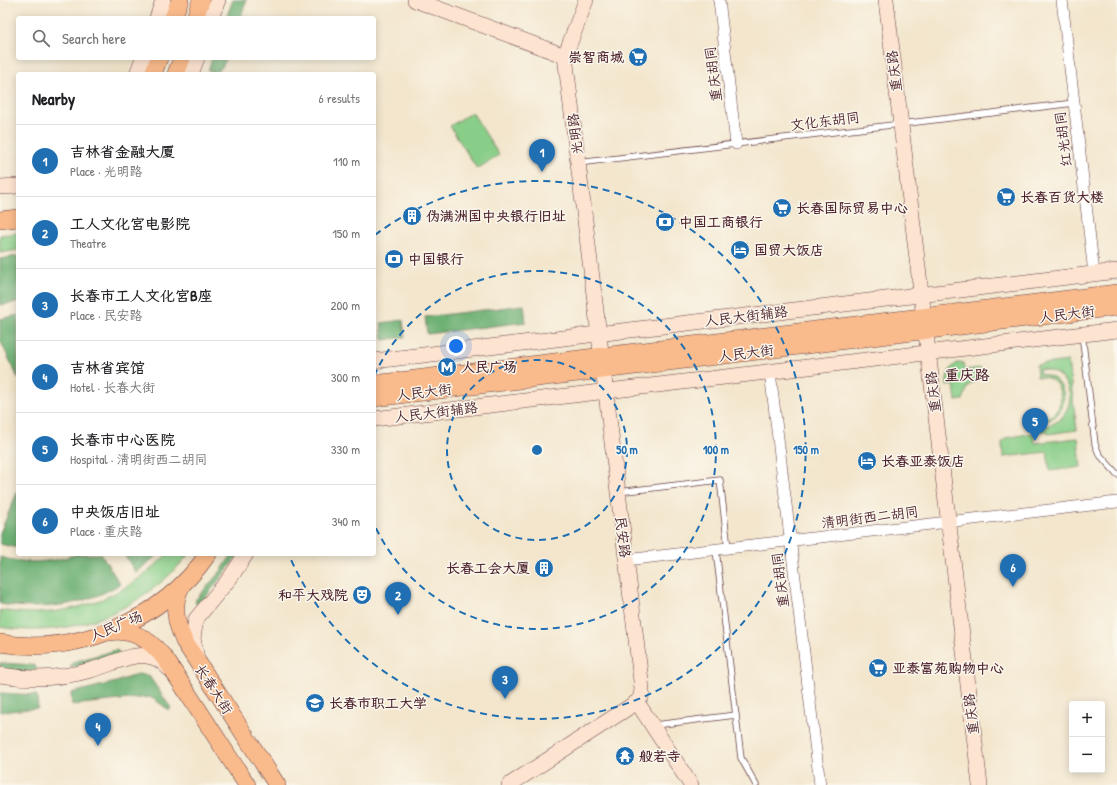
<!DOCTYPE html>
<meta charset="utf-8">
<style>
:root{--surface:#fff;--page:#f6f6f6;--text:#202124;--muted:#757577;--line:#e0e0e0;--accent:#1f6fb2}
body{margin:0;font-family:"Patrick Hand","LXGW WenKai TC",sans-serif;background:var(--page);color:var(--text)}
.controls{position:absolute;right:12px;bottom:12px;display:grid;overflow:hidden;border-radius:4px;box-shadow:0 2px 10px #0003}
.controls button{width:36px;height:36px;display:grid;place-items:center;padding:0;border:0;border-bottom:1px solid var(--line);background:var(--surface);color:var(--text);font:20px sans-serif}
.you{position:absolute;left:456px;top:346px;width:14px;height:14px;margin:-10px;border:3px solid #fff;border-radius:50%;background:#1a73e8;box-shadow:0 0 0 6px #1a73e833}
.badge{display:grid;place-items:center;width:26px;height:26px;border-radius:50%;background:var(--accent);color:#fff;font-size:13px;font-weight:700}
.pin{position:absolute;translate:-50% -33px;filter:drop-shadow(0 1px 2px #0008)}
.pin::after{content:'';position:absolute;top:21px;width:14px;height:12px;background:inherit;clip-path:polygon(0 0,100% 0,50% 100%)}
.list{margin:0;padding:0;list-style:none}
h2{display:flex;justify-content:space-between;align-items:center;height:52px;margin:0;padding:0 16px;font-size:17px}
h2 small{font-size:13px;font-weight:400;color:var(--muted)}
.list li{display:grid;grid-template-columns:26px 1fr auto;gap:12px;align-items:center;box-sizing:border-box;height:72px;padding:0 16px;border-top:1px solid var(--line)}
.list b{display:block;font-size:15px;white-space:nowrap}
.list p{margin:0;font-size:13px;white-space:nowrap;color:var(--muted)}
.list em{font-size:13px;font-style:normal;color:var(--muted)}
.icon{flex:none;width:22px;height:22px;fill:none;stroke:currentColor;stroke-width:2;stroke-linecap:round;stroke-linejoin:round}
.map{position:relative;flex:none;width:1117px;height:785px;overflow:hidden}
.search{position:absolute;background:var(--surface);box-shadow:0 2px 10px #0003;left:16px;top:16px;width:360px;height:44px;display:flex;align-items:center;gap:10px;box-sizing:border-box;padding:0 14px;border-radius:4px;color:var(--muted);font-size:15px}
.panel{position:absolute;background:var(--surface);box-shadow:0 2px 10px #0003;left:16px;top:72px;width:360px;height:484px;border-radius:4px}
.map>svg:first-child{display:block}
</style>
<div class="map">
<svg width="1117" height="785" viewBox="0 0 1117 785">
<rect width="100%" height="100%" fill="#fbf7ec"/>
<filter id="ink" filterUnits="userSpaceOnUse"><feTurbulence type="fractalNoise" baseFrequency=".025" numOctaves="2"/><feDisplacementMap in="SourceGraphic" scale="8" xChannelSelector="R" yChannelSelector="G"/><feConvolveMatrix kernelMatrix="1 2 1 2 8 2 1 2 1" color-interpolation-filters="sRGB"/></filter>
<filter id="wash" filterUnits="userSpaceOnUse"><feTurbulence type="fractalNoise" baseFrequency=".012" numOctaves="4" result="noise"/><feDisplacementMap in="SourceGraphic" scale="16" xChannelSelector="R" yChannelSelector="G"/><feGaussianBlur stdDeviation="0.9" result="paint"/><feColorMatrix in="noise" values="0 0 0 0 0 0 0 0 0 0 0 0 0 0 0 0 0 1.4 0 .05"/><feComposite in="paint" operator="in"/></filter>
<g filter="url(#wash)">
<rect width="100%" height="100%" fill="#f3e6cd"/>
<g fill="#89ce88" stroke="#6a765a">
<polygon points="472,112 499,155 477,169 450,126"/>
<polygon points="18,233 18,250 0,253 0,235"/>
<path d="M 1068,361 L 1077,430 L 1048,434 L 1047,431 L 1037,431 L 1037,427 C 1079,427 1081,371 1039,369 L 1040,374 C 1073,377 1071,421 1038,422 L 1038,419 C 1070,419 1067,374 1037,377 L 1036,365 Z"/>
<path d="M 957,363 L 964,363 L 965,370 L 981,368 L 982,377 L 968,386 L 963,400 L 956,401 L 954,385 L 947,386 C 946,376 949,369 957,363 Z"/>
<polygon points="1033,433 1035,443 1078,438 1081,467 1050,471 1047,452 1003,457 1002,443 1006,438"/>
<path d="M 167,554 L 189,554 C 143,610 72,640 0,627 L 0,610 C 63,621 123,600 167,554 Z"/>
</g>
<g fill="#6eb174" stroke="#5c6850">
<polygon points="233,0 247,0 240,18 226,18"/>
<path d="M 212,58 L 226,58 C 223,68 219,73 208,71 Z"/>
<polygon points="18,256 18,302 0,305 0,259"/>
<polygon points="524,305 526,322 427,334 425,317"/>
<polygon points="18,315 18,378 0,340 0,319"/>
<polygon points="403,320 405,337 383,340 381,323"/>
<polygon points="18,490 18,548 0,544 0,533"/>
<path d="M 77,554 L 101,554 L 120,584 C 85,606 41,611 0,604 L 0,557 C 25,564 52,563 77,554 Z"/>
<polygon points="124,554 158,554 136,573"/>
<polygon points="232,554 239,554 199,606 197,605 195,601 197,598 221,571"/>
<polygon points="116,650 118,651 120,656 70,668 73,662"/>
<polygon points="0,663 34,665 36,667 37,672 0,672"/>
<polygon points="138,674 149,676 171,708 169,710 154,699 149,697 72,705 71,693 116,682"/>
<polygon points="0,693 37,695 38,708 0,712"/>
</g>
</g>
<g filter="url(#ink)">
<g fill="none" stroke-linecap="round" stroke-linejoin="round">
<defs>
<g id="lane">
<polyline points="578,163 1074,103"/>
<polyline points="1082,334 1095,444 1099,454 1117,474"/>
<polyline points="618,492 720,480 728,548"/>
<polyline points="716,550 741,758 756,785"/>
<polyline points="655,725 736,715"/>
</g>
<g id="street">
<polyline points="719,0 736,144"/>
<polyline points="1062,0 1094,273"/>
<polyline points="770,372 820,785"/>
<polyline points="626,560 1117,502"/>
</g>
<g id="secondary">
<polyline points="415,0 565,56 642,689 641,697 637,702 509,785"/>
<polyline points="886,0 980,785"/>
<polyline points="157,18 163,0"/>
<polyline points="211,18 218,0"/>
<polyline points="565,56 586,0"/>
<polyline points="137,74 143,58"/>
<polyline points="191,74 197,58"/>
<polyline points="0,187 18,186"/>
<polyline points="374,361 1117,271"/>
<polyline points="374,419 1117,330"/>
<polyline points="197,659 193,638 196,619 230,578 246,554"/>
<path d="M 0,675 C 30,680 63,678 91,670 C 108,666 130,653 147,656 C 156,657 163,662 168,668"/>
<polyline points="637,702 691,785"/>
</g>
<g id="primary">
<polyline points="173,18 180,0"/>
<polyline points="195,18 201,0"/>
<polyline points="153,74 159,58"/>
<polyline points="176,74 182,58"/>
<polyline points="0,220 18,218"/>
<polyline points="374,384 1117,293"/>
<polyline points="374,398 1117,307"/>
<path d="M 182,585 C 171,604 176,623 184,641 L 277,785"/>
<path d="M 110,632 C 135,628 154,643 168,663 L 247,785"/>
<path d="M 0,643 C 79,656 162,620 208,554"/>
</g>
</defs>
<use href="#lane" stroke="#633d43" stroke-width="7"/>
<use href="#street" stroke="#633d43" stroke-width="12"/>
<use href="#secondary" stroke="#633d43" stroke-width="16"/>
<use href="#primary" stroke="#633d43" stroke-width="18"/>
<use href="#lane" stroke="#fff" stroke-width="5.5"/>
<use href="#street" stroke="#fff" stroke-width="11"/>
<use href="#secondary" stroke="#fde4d1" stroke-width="15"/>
<use href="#primary" stroke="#fabb8c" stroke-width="17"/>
</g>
</g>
<g fill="none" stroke="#1f6fb2" stroke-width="2" stroke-dasharray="7 5">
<circle cx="537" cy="450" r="90"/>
<path d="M374 376A179 179 0 1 1 374 524"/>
<path d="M375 235A269 269 0 1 1 289 555"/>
</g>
<defs>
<symbol id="supermarket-disc" viewBox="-11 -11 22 22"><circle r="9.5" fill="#1f6fb2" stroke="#fbf7ec"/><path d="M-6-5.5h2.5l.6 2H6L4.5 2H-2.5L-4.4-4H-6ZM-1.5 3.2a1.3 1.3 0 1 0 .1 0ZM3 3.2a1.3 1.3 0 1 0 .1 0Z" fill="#fff"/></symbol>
<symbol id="building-disc" viewBox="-11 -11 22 22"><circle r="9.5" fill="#1f6fb2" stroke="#fbf7ec"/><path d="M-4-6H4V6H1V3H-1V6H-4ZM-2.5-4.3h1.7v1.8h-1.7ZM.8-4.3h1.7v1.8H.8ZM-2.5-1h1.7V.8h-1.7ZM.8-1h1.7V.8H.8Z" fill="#fff"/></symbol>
<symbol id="bank-disc" viewBox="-11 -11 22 22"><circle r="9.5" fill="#1f6fb2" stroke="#fbf7ec"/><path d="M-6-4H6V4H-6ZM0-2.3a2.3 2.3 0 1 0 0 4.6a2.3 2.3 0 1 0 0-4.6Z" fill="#fff"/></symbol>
<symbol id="hotel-disc" viewBox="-11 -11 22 22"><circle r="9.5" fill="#1f6fb2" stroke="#fbf7ec"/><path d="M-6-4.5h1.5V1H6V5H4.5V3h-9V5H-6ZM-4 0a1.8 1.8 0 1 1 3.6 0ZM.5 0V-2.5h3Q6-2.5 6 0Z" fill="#fff"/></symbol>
<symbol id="metro-disc" viewBox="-11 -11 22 22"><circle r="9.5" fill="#1f6fb2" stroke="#fbf7ec"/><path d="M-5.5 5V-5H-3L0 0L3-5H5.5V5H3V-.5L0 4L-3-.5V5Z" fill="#fff"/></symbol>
<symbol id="theatre-disc" viewBox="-11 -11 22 22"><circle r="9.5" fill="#1f6fb2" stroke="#fbf7ec"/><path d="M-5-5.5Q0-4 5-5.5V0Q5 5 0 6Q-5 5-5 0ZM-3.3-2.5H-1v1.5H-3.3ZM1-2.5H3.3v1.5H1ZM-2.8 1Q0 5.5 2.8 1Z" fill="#fff"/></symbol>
<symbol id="school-disc" viewBox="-11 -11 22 22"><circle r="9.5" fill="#1f6fb2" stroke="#fbf7ec"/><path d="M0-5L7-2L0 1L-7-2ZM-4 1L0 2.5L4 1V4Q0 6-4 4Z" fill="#fff"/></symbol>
<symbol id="temple-disc" viewBox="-11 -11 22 22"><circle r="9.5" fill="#1f6fb2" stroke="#fbf7ec"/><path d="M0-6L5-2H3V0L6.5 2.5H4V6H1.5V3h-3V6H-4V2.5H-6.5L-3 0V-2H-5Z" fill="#fff"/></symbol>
</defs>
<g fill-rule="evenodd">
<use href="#supermarket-disc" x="627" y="46" width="22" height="22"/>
<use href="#supermarket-disc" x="995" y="186" width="22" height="22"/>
<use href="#supermarket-disc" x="771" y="197" width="22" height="22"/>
<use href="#building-disc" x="401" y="205" width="22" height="22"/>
<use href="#bank-disc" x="654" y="211" width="22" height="22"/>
<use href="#hotel-disc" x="729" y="239" width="22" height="22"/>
<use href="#bank-disc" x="383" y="248" width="22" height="22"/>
<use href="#metro-disc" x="436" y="356" width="22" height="22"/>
<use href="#hotel-disc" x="856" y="450" width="22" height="22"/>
<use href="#building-disc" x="533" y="557" width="22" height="22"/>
<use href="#theatre-disc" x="351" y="584" width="22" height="22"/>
<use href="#supermarket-disc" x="867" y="657" width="22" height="22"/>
<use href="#school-disc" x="304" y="692" width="22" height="22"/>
<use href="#temple-disc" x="614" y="745" width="22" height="22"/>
</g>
<g text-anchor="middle" stroke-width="3" stroke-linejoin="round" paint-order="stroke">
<g font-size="14" font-weight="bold" fill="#4a1f2b" stroke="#fbf7ec" text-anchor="start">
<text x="624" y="62" text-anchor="end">崇智商城</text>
<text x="1020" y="202">长春百货大楼</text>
<text x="796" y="213">长春国际贸易中心</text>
<text x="426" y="221">伪满洲国中央银行旧址</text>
<text x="679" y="227">中国工商银行</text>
<text x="754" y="255">国贸大饭店</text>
<text x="408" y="264">中国银行</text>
<text x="461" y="372">人民广场</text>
<text x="881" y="466">长春亚泰饭店</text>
<text x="530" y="573" text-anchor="end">长春工会大厦</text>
<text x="348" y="600" text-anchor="end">和平大戏院</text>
<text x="892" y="673">亚泰富苑购物中心</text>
<text x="329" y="708">长春市职工大学</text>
<text x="639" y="761">般若寺</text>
</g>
<g font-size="14" fill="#4a1f2b" stroke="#fbf7ec">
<text transform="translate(894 71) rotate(-97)" y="5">重庆路</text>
<text transform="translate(713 74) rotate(-97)" y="5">重庆胡同</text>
<text transform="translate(825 121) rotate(-7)" y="5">文化东胡同</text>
<text transform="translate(575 134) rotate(-97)" y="5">光明路</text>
<text transform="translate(1063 139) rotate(-97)" y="5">红光胡同</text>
<text transform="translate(1067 314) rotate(-7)" y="5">人民大街</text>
<text transform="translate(746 316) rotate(-7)" y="5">人民大街辅路</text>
<text transform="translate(746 353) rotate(-7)" y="5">人民大街</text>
<text transform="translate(424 392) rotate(-7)" y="5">人民大街</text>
<text transform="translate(933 392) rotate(-97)" y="5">重庆路</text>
<text transform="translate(436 412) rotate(-7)" y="5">人民大街辅路</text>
<text transform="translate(870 517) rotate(-7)" y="5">清明街西二胡同</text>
<text transform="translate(623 537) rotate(83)" y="5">民安路</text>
<text transform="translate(780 580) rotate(-97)" y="5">重庆胡同</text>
<text transform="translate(116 626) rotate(-23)" y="5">人民广场</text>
<text transform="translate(214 689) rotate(57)" y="5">长春大街</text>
<text transform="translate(971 714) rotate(-97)" y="5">重庆路</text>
</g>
<g font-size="15" font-weight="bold" fill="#4a1f2b" stroke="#fbf7ec">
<text x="967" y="380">重庆路</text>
</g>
</g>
<circle cx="537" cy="450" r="6" fill="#1f6fb2" stroke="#fbf7ec" stroke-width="2"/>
<g font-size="12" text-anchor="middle" font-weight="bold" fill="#1f6fb2" stroke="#fbf7ec" stroke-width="3" stroke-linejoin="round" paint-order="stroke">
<text x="627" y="454">50 m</text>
<text x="716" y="454">100 m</text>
<text x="806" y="454">150 m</text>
</g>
</svg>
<div class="controls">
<button>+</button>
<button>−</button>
</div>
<div class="you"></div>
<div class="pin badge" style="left:542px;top:172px">1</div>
<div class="pin badge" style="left:398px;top:615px">2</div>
<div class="pin badge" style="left:505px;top:699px">3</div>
<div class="pin badge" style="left:98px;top:746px">4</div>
<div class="pin badge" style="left:1035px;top:441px">5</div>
<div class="pin badge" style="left:1013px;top:587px">6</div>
<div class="search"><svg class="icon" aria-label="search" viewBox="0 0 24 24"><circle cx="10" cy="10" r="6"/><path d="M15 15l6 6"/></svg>Search here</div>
<section class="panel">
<h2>Nearby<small>6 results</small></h2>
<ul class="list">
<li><span class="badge">1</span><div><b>吉林省金融大厦</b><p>Place · 光明路</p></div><em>110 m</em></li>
<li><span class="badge">2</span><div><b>工人文化宫电影院</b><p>Theatre</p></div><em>150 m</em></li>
<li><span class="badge">3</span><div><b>长春市工人文化宫B座</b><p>Place · 民安路</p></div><em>200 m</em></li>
<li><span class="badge">4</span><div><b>吉林省宾馆</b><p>Hotel · 长春大街</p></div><em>300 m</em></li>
<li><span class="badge">5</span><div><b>长春市中心医院</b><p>Hospital · 清明街西二胡同</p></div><em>330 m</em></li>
<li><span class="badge">6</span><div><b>中央饭店旧址</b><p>Place · 重庆路</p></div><em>340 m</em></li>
</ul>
</section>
</div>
